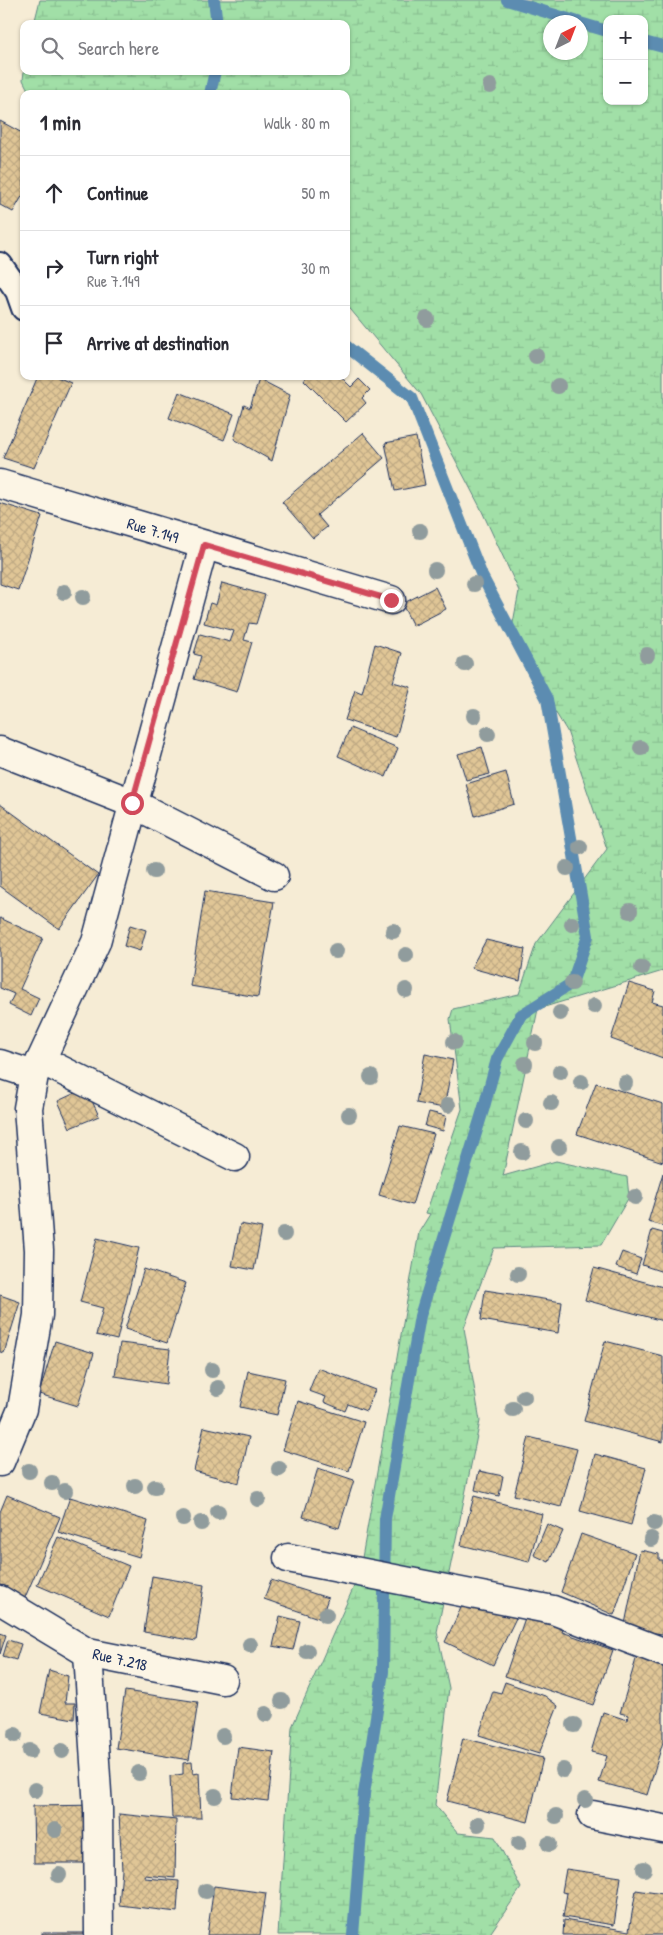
<!DOCTYPE html>
<meta charset="utf-8">
<style>
:root{--surface:#fff;--page:#f7f7f7;--text:#2b2b33;--muted:#7c7c81;--line:#e1e1e2}
body{margin:0;font-family:"Patrick Hand",sans-serif;background:var(--page);color:var(--text)}
.controls{position:absolute;right:15px;top:15px;display:grid;overflow:hidden;border-radius:10px;box-shadow:0 1px 4px #0004}
.controls button{width:45px;height:45px;display:grid;place-items:center;padding:0;border:0;border-bottom:1px solid var(--line);background:var(--surface);color:var(--text);font:25px sans-serif}
.compass{position:absolute;left:543px;top:15px;width:45px;height:45px;border-radius:50%;background:var(--surface);box-shadow:0 1px 4px #0004;rotate:42deg}
.stop{position:absolute;width:15px;height:15px;margin:-11px;border:4px solid #d1495b;border-radius:50%;background:#fff}
.stop.end{background:#d1495b;border-color:#fff;box-shadow:0 1px 5px #0008}
.list{margin:0;padding:0;list-style:none}
h2{display:flex;justify-content:space-between;align-items:center;height:65px;margin:0;padding:0 20px;font-size:21px}
h2 small{font-size:16px;font-weight:400;color:var(--muted)}
.list li{display:grid;grid-template-columns:32px 1fr auto;gap:15px;align-items:center;box-sizing:border-box;height:75px;padding:0 20px;border-top:1px solid var(--line)}
.list b{display:block;font-size:19px;white-space:nowrap}
.list p{margin:0;font-size:16px;white-space:nowrap;color:var(--muted)}
.list em{font-size:16px;font-style:normal;color:var(--muted)}
.icon{flex:none;width:28px;height:28px;fill:none;stroke:currentColor;stroke-width:2;stroke-linecap:round;stroke-linejoin:round}
.map{position:relative;flex:none;width:663px;height:1935px;overflow:hidden}
.search{position:absolute;background:var(--surface);box-shadow:0 1px 4px #0004;left:20px;top:20px;width:330px;height:55px;display:flex;align-items:center;gap:12px;box-sizing:border-box;padding:0 18px;border-radius:10px;color:var(--muted);font-size:19px}
.panel{position:absolute;background:var(--surface);box-shadow:0 1px 4px #0004;left:20px;top:90px;width:330px;height:290px;border-radius:10px}
.map>svg:first-child{display:block}
</style>
<div class="map">
<svg width="663" height="1935" viewBox="0 0 663 1935">
<defs>
<pattern id="wetland-marsh" width="20" height="14" patternUnits="userSpaceOnUse" patternTransform="scale(1.25)"><rect width="20" height="14" fill="#a1dfa7"/><path d="M1 5h8M5 5V1M11 12h8M15 12V8" fill="none" stroke="#8ac092"/></pattern>
<pattern id="building-cross-hatch" width="8" height="8" patternUnits="userSpaceOnUse" patternTransform="scale(1.25)"><rect width="8" height="8" fill="#e0c696"/><path d="M0 0l8 8M0 8l8-8" fill="none" stroke="#c0aa84"/></pattern>
</defs>
<rect width="100%" height="100%" fill="#f6ecd5"/>
<filter id="ink" filterUnits="userSpaceOnUse"><feTurbulence type="fractalNoise" baseFrequency=".02" numOctaves="2"/><feDisplacementMap in="SourceGraphic" scale="10" xChannelSelector="R" yChannelSelector="G"/><feConvolveMatrix kernelMatrix="1 2 1 2 8 2 1 2 1" color-interpolation-filters="sRGB"/></filter>
<g filter="url(#ink)">
<path fill="url(#wetland-marsh)" stroke="#5e8782" fill-rule="evenodd" d="M 40,0 L 663,0 L 663,971 L 538,1009 L 503,1176 L 556,1161 L 627,1177 L 629,1197 L 601,1245 L 494,1248 L 464,1328 L 480,1421 L 437,1632 L 449,1688 L 435,1805 L 458,1833 L 495,1837 L 521,1888 L 489,1935 L 278,1935 L 292,1727 L 359,1575 L 419,1232 L 430,1214 L 426,1213 L 462,1109 L 450,1019 L 453,1009 L 519,994 L 536,944 L 607,849 L 567,731 L 510,639 L 519,591 L 480,507 L 421,394 L 346,304 L 346,94 L 30,94 L 23,80 L 24,71 L 346,71 L 346,24 L 34,24 ZM 607,19 L 644,19 L 644,101 L 607,101 ZM 550,22 L 580,22 L 580,52 L 550,52 Z"/>
<g fill="none" stroke-linecap="round" stroke-linejoin="round">
<g stroke="#5c8cb1" stroke-width="12">
<polyline points="214,0 217,24"/>
<polyline points="507,0 578,22"/>
<polyline points="580,23 607,31"/>
<polyline points="644,42 663,47"/>
<polyline points="210,94 215,71"/>
<polyline points="346,346 412,398 482,576 547,699 588,936 572,983 521,1015 497,1059 484,1107 420,1316 385,1519 383,1672 364,1794 353,1935"/>
</g>
</g>
<g fill="url(#building-cross-hatch)" stroke="#1b2f5e">
<polygon points="0,121 24,134 24,193 13,212 0,205"/>
<polygon points="38,376 55,376 71,383 34,468 3,458"/>
<polygon points="307,376 340,376 351,387 359,379 370,390 362,398 366,403 346,422 304,380"/>
<polygon points="259,379 290,395 272,461 234,439 244,405 250,408"/>
<polygon points="179,392 234,414 224,440 169,418"/>
<polygon points="363,433 384,458 317,515 327,527 313,538 282,502"/>
<polygon points="416,437 425,485 395,491 385,443"/>
<polygon points="0,503 42,516 18,590 0,584"/>
<polygon points="222,583 265,595 256,624 249,623 244,640 252,642 237,692 194,679 201,656 194,654 200,634 230,642 234,631 204,623 210,603 216,605"/>
<polygon points="435,587 446,609 413,626 402,604"/>
<polygon points="375,644 402,653 393,682 411,687 396,737 345,720 355,690 362,693"/>
<polygon points="350,728 398,748 386,777 338,756"/>
<polygon points="482,747 490,774 466,780 458,754"/>
<polygon points="506,772 514,804 475,816 466,784"/>
<polygon points="0,804 98,875 59,929 0,886"/>
<polygon points="205,891 274,902 258,997 190,986"/>
<polygon points="0,918 43,938 20,989 39,998 31,1016 9,1005 14,994 0,988"/>
<polygon points="130,925 146,930 140,951 124,946"/>
<polygon points="486,940 525,949 520,981 471,968"/>
<polygon points="629,983 655,991 652,1002 663,1005 663,1058 611,1039"/>
<polygon points="425,1054 453,1060 444,1108 416,1103"/>
<polygon points="596,1083 663,1104 663,1162 577,1134"/>
<polygon points="86,1088 99,1116 70,1128 58,1101"/>
<polygon points="429,1112 446,1116 443,1131 425,1126"/>
<polygon points="400,1126 434,1134 412,1205 379,1195"/>
<polygon points="663,1173 663,1226 648,1222"/>
<polygon points="240,1224 262,1228 254,1270 232,1266"/>
<polygon points="652,1230 663,1233 663,1272 642,1265"/>
<polygon points="97,1238 139,1248 117,1340 96,1335 103,1308 80,1302"/>
<polygon points="622,1252 641,1259 636,1274 616,1267"/>
<polygon points="594,1268 663,1287 663,1321 585,1300"/>
<polygon points="144,1269 186,1283 167,1343 125,1329"/>
<polygon points="485,1290 562,1302 558,1333 481,1320"/>
<polygon points="0,1295 20,1302 4,1353 0,1352"/>
<polygon points="55,1341 94,1353 78,1406 39,1394"/>
<polygon points="605,1341 663,1356 663,1442 584,1421"/>
<polygon points="120,1343 170,1349 166,1384 115,1376"/>
<polygon points="318,1368 375,1390 366,1411 348,1404 345,1411 324,1402 326,1397 309,1391"/>
<polygon points="248,1371 285,1379 277,1415 240,1407"/>
<polygon points="298,1401 364,1422 349,1471 283,1450"/>
<polygon points="204,1427 249,1437 239,1483 194,1471"/>
<polygon points="529,1437 577,1449 561,1507 514,1495"/>
<polygon points="595,1454 646,1468 631,1525 580,1511"/>
<polygon points="318,1468 354,1480 339,1528 303,1517"/>
<polygon points="479,1471 503,1476 499,1496 475,1490"/>
<polygon points="7,1495 60,1517 23,1602 0,1592 0,1512"/>
<polygon points="474,1496 542,1514 529,1562 461,1545"/>
<polygon points="70,1497 148,1521 139,1557 58,1532"/>
<polygon points="547,1524 563,1531 549,1562 534,1555"/>
<polygon points="581,1534 635,1553 614,1615 561,1592"/>
<polygon points="58,1537 129,1566 109,1616 37,1585"/>
<polygon points="640,1550 659,1554 659,1560 663,1560 663,1634 624,1629"/>
<polygon points="152,1576 204,1585 196,1641 144,1632"/>
<polygon points="271,1580 328,1598 321,1619 264,1599"/>
<polygon points="467,1595 516,1618 493,1665 445,1642"/>
<polygon points="527,1612 565,1625 562,1632 613,1650 593,1705 505,1676"/>
<polygon points="280,1616 300,1621 293,1650 273,1646"/>
<polygon points="0,1633 6,1635 0,1654"/>
<polygon points="8,1640 21,1644 16,1660 3,1656"/>
<polygon points="637,1656 663,1664 663,1742 647,1795 599,1782 607,1756 591,1752 603,1712 627,1720 628,1715 620,1713"/>
<polygon points="49,1670 68,1676 65,1703 75,1703 74,1719 40,1713"/>
<polygon points="505,1682 545,1696 558,1706 539,1754 479,1735 493,1691 501,1693"/>
<polygon points="125,1691 198,1702 189,1760 116,1748"/>
<polygon points="463,1738 543,1758 528,1822 447,1801"/>
<polygon points="238,1747 274,1752 268,1801 232,1797"/>
<polygon points="192,1762 193,1774 199,1773 201,1818 172,1818 170,1776 183,1774 183,1763"/>
<polygon points="104,1805 105,1863 34,1863 33,1806"/>
<polygon points="119,1814 176,1820 175,1878 144,1875 145,1878 179,1881 177,1912 119,1905 122,1870"/>
<polygon points="566,1869 621,1877 614,1925 563,1917 567,1893 562,1892"/>
<polygon points="214,1886 266,1893 260,1935 207,1935"/>
<polygon points="636,1890 663,1894 663,1935 563,1935 564,1920 629,1931"/>
<rect x="42" y="1933" width="59" height="2"/>
</g>
<g fill="none" stroke-linecap="round" stroke-linejoin="round">
<defs>
<polyline id="lane" points="0,265 18,291 24,308"/>
<g id="street">
<polyline points="0,484 391,600"/>
<polyline points="0,751 132,803 274,876"/>
<polyline points="41,1060 235,1157"/>
<polyline points="0,1064 34,1075 28,1108 39,1250 38,1315 22,1409 0,1462"/>
<polyline points="34,1075 96,942 204,545"/>
<polyline points="288,1558 553,1610 663,1652"/>
<polyline points="0,1600 88,1653 223,1680"/>
<polyline points="88,1653 98,1808 99,1935"/>
<polyline points="592,1815 663,1829"/>
</g>
</defs>
<use href="#lane" stroke="#1b2f5e" stroke-width="28"/>
<use href="#street" stroke="#1b2f5e" stroke-width="31"/>
<use href="#lane" stroke="#fcf5e5" stroke-width="24"/>
<use href="#street" stroke="#fcf5e5" stroke-width="28"/>
</g>
<g fill="#909c9d">
<circle cx="490" cy="86" r="8"/>
<circle cx="427" cy="319" r="8"/>
<circle cx="536" cy="356" r="8"/>
<circle cx="558" cy="386" r="8"/>
<circle cx="420" cy="531" r="8"/>
<circle cx="435" cy="570" r="8"/>
<circle cx="474" cy="584" r="8"/>
<circle cx="64" cy="592" r="8"/>
<circle cx="83" cy="597" r="8"/>
<circle cx="647" cy="655" r="8"/>
<circle cx="465" cy="664" r="8"/>
<circle cx="474" cy="716" r="8"/>
<circle cx="488" cy="734" r="8"/>
<circle cx="641" cy="748" r="8"/>
<circle cx="580" cy="847" r="8"/>
<circle cx="567" cy="868" r="8"/>
<circle cx="154" cy="871" r="8"/>
<circle cx="630" cy="911" r="8"/>
<circle cx="572" cy="924" r="8"/>
<circle cx="393" cy="931" r="8"/>
<circle cx="336" cy="951" r="8"/>
<circle cx="406" cy="955" r="8"/>
<circle cx="642" cy="968" r="8"/>
<circle cx="572" cy="983" r="8"/>
<circle cx="406" cy="990" r="8"/>
<circle cx="594" cy="1006" r="8"/>
<circle cx="560" cy="1013" r="8"/>
<circle cx="454" cy="1042" r="8"/>
<circle cx="535" cy="1043" r="8"/>
<circle cx="525" cy="1064" r="8"/>
<circle cx="560" cy="1072" r="8"/>
<circle cx="371" cy="1077" r="8"/>
<circle cx="581" cy="1082" r="8"/>
<circle cx="625" cy="1083" r="8"/>
<circle cx="551" cy="1103" r="8"/>
<circle cx="448" cy="1105" r="8"/>
<circle cx="349" cy="1115" r="8"/>
<circle cx="526" cy="1121" r="8"/>
<circle cx="559" cy="1147" r="8"/>
<circle cx="522" cy="1152" r="8"/>
<circle cx="635" cy="1197" r="8"/>
<circle cx="284" cy="1234" r="8"/>
<circle cx="518" cy="1274" r="8"/>
<circle cx="212" cy="1370" r="8"/>
<circle cx="218" cy="1388" r="8"/>
<circle cx="524" cy="1397" r="8"/>
<circle cx="513" cy="1409" r="8"/>
<circle cx="279" cy="1469" r="8"/>
<circle cx="29" cy="1471" r="8"/>
<circle cx="52" cy="1483" r="8"/>
<circle cx="135" cy="1486" r="8"/>
<circle cx="155" cy="1487" r="8"/>
<circle cx="65" cy="1491" r="8"/>
<circle cx="258" cy="1499" r="8"/>
<circle cx="218" cy="1512" r="8"/>
<circle cx="183" cy="1518" r="8"/>
<circle cx="201" cy="1523" r="8"/>
<circle cx="654" cy="1523" r="8"/>
<circle cx="651" cy="1539" r="8"/>
<circle cx="326" cy="1615" r="8"/>
<circle cx="250" cy="1645" r="8"/>
<circle cx="307" cy="1651" r="8"/>
<circle cx="282" cy="1701" r="8"/>
<circle cx="266" cy="1714" r="8"/>
<circle cx="574" cy="1725" r="8"/>
<circle cx="15" cy="1735" r="8"/>
<circle cx="223" cy="1736" r="8"/>
<circle cx="30" cy="1751" r="8"/>
<circle cx="62" cy="1751" r="8"/>
<circle cx="563" cy="1770" r="8"/>
<circle cx="139" cy="1773" r="8"/>
<circle cx="35" cy="1790" r="8"/>
<circle cx="215" cy="1796" r="8"/>
<circle cx="585" cy="1800" r="8"/>
<circle cx="556" cy="1816" r="8"/>
<circle cx="478" cy="1824" r="8"/>
<circle cx="55" cy="1830" r="8"/>
<circle cx="519" cy="1843" r="8"/>
<circle cx="549" cy="1844" r="8"/>
<circle cx="644" cy="1869" r="8"/>
<circle cx="59" cy="1875" r="8"/>
<circle cx="206" cy="1891" r="8"/>
</g>
</g>
<g fill="none" stroke-linecap="round" stroke-linejoin="round" filter="url(#ink)">
<polyline stroke="#d1495b" stroke-width="6" points="132,803 204,545 391,600"/>
</g>
<g text-anchor="middle" stroke-width="4" stroke-linejoin="round" paint-order="stroke">
<g font-size="16" fill="#1b2f5e" stroke="#fcf5e5">
<text transform="translate(153 530) rotate(17)" y="6">Rue 7.149</text>
<text transform="translate(120 1659) rotate(13)" y="6">Rue 7.218</text>
</g>
</g>
</svg>
<div class="controls">
<button>+</button>
<button>−</button>
</div>
<svg class="compass" viewBox="-18 -18 36 36"><path d="M0-13l5 13h-10z" fill="#e53935"/><path d="M0 13l5-13h-10z" fill="#7c7c81"/></svg>
<div class="stop" style="left:132px;top:803px"></div>
<div class="stop end" style="left:391px;top:600px"></div>
<div class="search"><svg class="icon" aria-label="search" viewBox="0 0 24 24"><circle cx="10" cy="10" r="6"/><path d="M15 15l6 6"/></svg>Search here</div>
<section class="panel">
<h2>1 min<small>Walk · 80 m</small></h2>
<ul class="list">
<li><svg class="icon" aria-label="ahead" viewBox="0 0 24 24"><path d="M12 20V5M6 11l6-6 6 6"/></svg><div><b>Continue</b></div><em>50 m</em></li>
<li><svg class="icon" aria-label="right" viewBox="0 0 24 24"><path d="M7 20v-9h11M14 6l5 5-5 5"/></svg><div><b>Turn right</b><p>Rue 7.149</p></div><em>30 m</em></li>
<li><svg class="icon" aria-label="arrive" viewBox="0 0 24 24"><path d="M6 21V4h12l-3 4 3 4H6"/></svg><div><b>Arrive at destination</b></div></li>
</ul>
</section>
</div>
